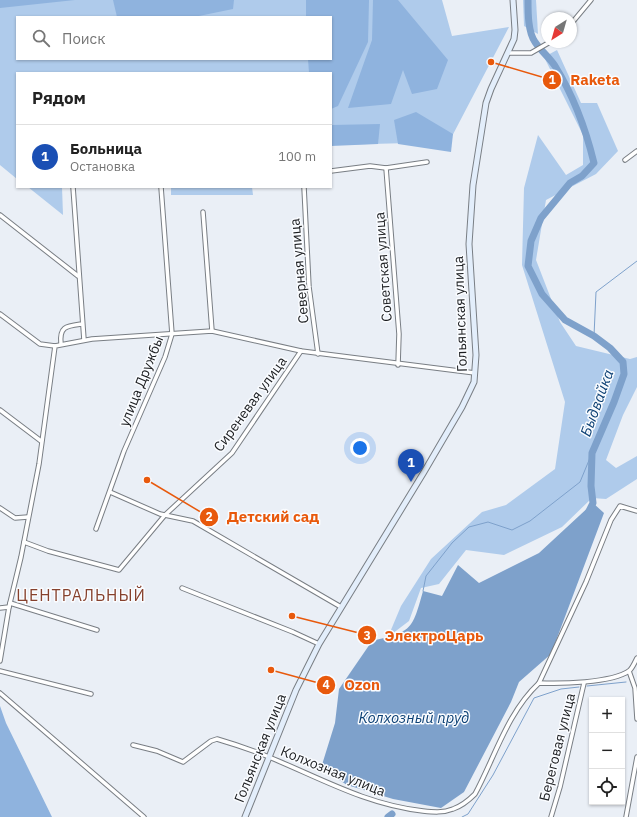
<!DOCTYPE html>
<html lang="ru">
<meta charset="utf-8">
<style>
:root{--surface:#fff;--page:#f6f6f6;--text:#222;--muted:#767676;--line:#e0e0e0;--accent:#7c3aed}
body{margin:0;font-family:"IBM Plex Sans",sans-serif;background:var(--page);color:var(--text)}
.controls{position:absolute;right:12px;bottom:12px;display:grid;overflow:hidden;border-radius:0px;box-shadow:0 1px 3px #0004}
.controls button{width:36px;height:36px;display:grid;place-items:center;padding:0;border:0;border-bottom:1px solid var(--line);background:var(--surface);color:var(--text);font:20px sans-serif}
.compass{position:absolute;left:541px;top:12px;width:36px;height:36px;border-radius:50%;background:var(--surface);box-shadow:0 1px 3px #0004;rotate:217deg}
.you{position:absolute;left:360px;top:448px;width:14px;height:14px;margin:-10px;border:3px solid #fff;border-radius:50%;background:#1a73e8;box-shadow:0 0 0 6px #1a73e833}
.badge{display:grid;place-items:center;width:26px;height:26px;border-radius:50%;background:var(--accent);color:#fff;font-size:13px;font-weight:700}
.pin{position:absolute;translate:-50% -33px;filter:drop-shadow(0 1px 2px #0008)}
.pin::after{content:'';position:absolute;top:21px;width:14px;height:12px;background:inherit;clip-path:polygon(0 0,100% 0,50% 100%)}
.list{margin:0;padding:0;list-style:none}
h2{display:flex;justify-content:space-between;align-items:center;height:52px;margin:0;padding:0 16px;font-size:17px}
h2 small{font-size:13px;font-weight:400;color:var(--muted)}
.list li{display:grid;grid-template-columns:26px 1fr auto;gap:12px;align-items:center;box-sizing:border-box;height:64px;padding:0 16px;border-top:1px solid var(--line)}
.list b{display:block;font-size:15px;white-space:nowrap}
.list p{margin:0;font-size:13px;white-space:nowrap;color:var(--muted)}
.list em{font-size:13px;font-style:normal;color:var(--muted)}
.icon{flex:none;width:22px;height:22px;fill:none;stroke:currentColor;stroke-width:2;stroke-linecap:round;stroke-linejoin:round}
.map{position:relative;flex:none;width:637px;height:817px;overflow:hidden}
.search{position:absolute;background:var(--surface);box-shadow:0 1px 3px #0004;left:16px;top:16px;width:316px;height:44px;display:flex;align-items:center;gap:10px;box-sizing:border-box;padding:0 14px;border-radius:0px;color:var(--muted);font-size:15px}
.panel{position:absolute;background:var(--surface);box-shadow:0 1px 3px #0004;left:16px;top:72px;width:316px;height:116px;border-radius:0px}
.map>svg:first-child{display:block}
</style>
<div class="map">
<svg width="637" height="817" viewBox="0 0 637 817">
<rect width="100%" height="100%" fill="#eaeff6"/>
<g fill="#afcbeb" fill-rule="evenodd">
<path d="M 0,0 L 442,0 L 452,36 L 509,27 L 449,142 L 331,145 L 331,73 L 17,73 L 17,179 L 0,165 ZM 17,17 L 331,17 L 331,59 L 17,59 Z"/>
<polygon points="523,0 536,0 538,34 524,26"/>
<polygon points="557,50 581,103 597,103 618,151 596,174 546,200 536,260 560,322 576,346 630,359 637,357 637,387 623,415 606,460 616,468 637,456 637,479 606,499 592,498 562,527 504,555 466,550 439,584 421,588 409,621 388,637 401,606 431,559 482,512 506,505 555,469 565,402 522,265 524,188 538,135 566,175 583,165 583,135 544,57"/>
<polygon points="28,187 62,187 63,215"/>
<polygon points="171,187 252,187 253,195 171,195"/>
</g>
<g fill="#8fb3de">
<polygon points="0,0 75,0 0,8"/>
<polygon points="113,0 234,0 233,9 194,17 117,17"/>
<polygon points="306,0 369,0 368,42 338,106 331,109 331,73 309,73 308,59 331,59 331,17 306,17"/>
<polygon points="373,0 398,0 448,60 437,89 412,94 403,70 391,104 348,108 372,40"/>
<polygon points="416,112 453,134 451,152 398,144 394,120"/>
<polygon points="380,124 378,144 331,146 331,125"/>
<polygon points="0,706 6,723 52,817 0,817"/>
</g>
<path fill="#7ea1cb" d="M 593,503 L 604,513 L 551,654 L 519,682 L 511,702 L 464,792 L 441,808 L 393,799 L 347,785 L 321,768 L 335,723 L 339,689 L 372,641 C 412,631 412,631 423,591 L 442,596 L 458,565 L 479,583 L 539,553 Z"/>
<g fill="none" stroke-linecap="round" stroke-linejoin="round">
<g stroke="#7ea1cb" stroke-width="1">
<polyline points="594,336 596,292 637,261"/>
<polyline points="423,591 426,576 452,543 469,527 488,522 512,530 530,521 580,482 592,453"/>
<polyline points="587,686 626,682"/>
<polyline points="462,817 468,814 493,775 534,698 561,689 579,687"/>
</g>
<g stroke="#7ea1cb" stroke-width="7">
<path d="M 528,0 C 528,13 528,32 535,42 C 541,51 549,57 555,66 C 573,95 586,130 594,163 L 582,176 L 570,183 L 541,218 L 531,241 L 528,266 L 542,294 L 565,320 L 594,336 L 610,348 L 623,362 L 624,374 L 614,402 L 592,453 L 591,486 L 593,503 L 589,511"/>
<polyline points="388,817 392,814"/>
</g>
<defs>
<g id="minor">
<polyline points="571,24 591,0"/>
<polyline points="508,53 531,53 550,42"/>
<polyline points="625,160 637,151"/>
<polyline points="386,168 399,334 398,365"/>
<polyline points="331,171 370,166 386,168 427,162"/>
<polyline points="73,187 84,340"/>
<polyline points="304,187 309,287 318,354"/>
<polyline points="203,212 212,331"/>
<polyline points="0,215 78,276"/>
<polyline points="0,314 40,344 55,346"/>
<path d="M 61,344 C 59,326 67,326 82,324"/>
<polyline points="0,410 41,441"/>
<polyline points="110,492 160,514 193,521 341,607"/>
<polyline points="0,508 15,518 28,517"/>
<polyline points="96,529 124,451 165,357 172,334 161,187"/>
<polyline points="24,542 48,551 119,570 165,515 232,453 301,351"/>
<polyline points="182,588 293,632 319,644"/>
<polyline points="10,603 97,630"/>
<polyline points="0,608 9,607 21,557 39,464 55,346 92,339 212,331 301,351 475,373"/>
<polyline points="0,661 9,607"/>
<polyline points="0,671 91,694"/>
<polyline points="629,671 635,688 637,719"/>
<polyline points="539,683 586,582 611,520 620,506 637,511"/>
<polyline points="0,693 144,817"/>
<path d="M 133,745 L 157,751 L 183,762 L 211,741 L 217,739 C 234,744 252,750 269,757 C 320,778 367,805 423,811 C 433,812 443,813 453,809 C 462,806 468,801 475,794 C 495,757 507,713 539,683 C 560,684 611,683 629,671 C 632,669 635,662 637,658"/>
<polyline points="551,817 560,787 584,683"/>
<polyline points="626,817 637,757"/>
</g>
<polyline id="secondary" points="245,817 296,690 319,644 424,472 462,407 474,382 476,355 469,244 473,185 486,103 491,89 514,39 515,30 513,0"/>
</defs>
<use href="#minor" stroke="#797e84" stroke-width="5.5"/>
<use href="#secondary" stroke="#797e84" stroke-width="7"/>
<use href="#minor" stroke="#fff" stroke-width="3.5"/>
<use href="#secondary" stroke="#e3eefb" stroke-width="5"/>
</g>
<g text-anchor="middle" stroke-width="3" stroke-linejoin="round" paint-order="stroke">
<g font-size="14" fill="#1b1d20" stroke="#fafcff">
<text transform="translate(383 267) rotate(-94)" y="5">Советская улица</text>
<text transform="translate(299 271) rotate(-95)" y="5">Северная улица</text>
<text transform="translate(460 314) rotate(-92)" y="5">Гольянская улица</text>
<text transform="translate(141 381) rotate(-68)" y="5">улица Дружбы</text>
<text transform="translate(250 404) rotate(-54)" y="5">Сиреневая улица</text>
<text transform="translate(557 747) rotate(-76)" y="5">Береговая улица</text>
<text transform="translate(260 748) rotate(-68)" y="5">Гольянская улица</text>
<text transform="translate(333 771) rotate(22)" y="5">Колхозная улица</text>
</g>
<g font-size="15" font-style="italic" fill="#0d4175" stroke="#fafcff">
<text transform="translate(597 403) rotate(-70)" y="5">Быдвайка</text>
<text x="414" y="723">Колхозный пруд</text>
</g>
<g font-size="16" letter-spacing="1" fill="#86412d" stroke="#fafcff">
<text x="81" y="601">ЦЕНТРАЛЬНЫЙ</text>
</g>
</g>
<path fill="none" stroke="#e8590c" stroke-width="1.5" d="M491 62L552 80M147 480L209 517M292 616L367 635M271 670L326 685"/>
<g fill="#e8590c" stroke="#fafcff" stroke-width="1.5">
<circle cx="491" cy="62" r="4"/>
<circle cx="147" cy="480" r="4"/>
<circle cx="292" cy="616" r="4"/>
<circle cx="271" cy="670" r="4"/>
<circle cx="552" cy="80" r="10"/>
<circle cx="209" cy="517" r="10"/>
<circle cx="367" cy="635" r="10"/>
<circle cx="326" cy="685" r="10"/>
</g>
<g font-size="12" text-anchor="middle" font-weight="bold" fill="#fff">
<text x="552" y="84">1</text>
<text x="209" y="521">2</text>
<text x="367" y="640">3</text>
<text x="326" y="689">4</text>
</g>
<g font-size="15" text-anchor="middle" font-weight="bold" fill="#e8590c" stroke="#fafcff" stroke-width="3" stroke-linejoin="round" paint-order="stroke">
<text x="595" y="85">Raketa</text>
<text x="273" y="522">Детский сад</text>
<text x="434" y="641">ЭлектроЦарь</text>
<text x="362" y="690">Ozon</text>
</g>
</svg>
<div class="controls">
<button>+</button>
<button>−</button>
<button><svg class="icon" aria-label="locate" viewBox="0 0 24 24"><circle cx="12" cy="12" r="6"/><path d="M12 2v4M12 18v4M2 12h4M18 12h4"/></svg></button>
</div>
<svg class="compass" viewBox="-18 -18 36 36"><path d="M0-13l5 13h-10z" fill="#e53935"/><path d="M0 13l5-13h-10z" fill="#767676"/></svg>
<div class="you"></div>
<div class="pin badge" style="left:411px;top:482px;background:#1a4fb4">1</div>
<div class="search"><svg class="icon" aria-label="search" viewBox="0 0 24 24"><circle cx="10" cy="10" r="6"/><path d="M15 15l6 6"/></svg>Поиск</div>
<section class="panel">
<h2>Рядом<small></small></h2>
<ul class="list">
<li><span class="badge" style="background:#1a4fb4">1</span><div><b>Больница</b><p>Остановка</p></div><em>100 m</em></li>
</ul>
</section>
</div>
